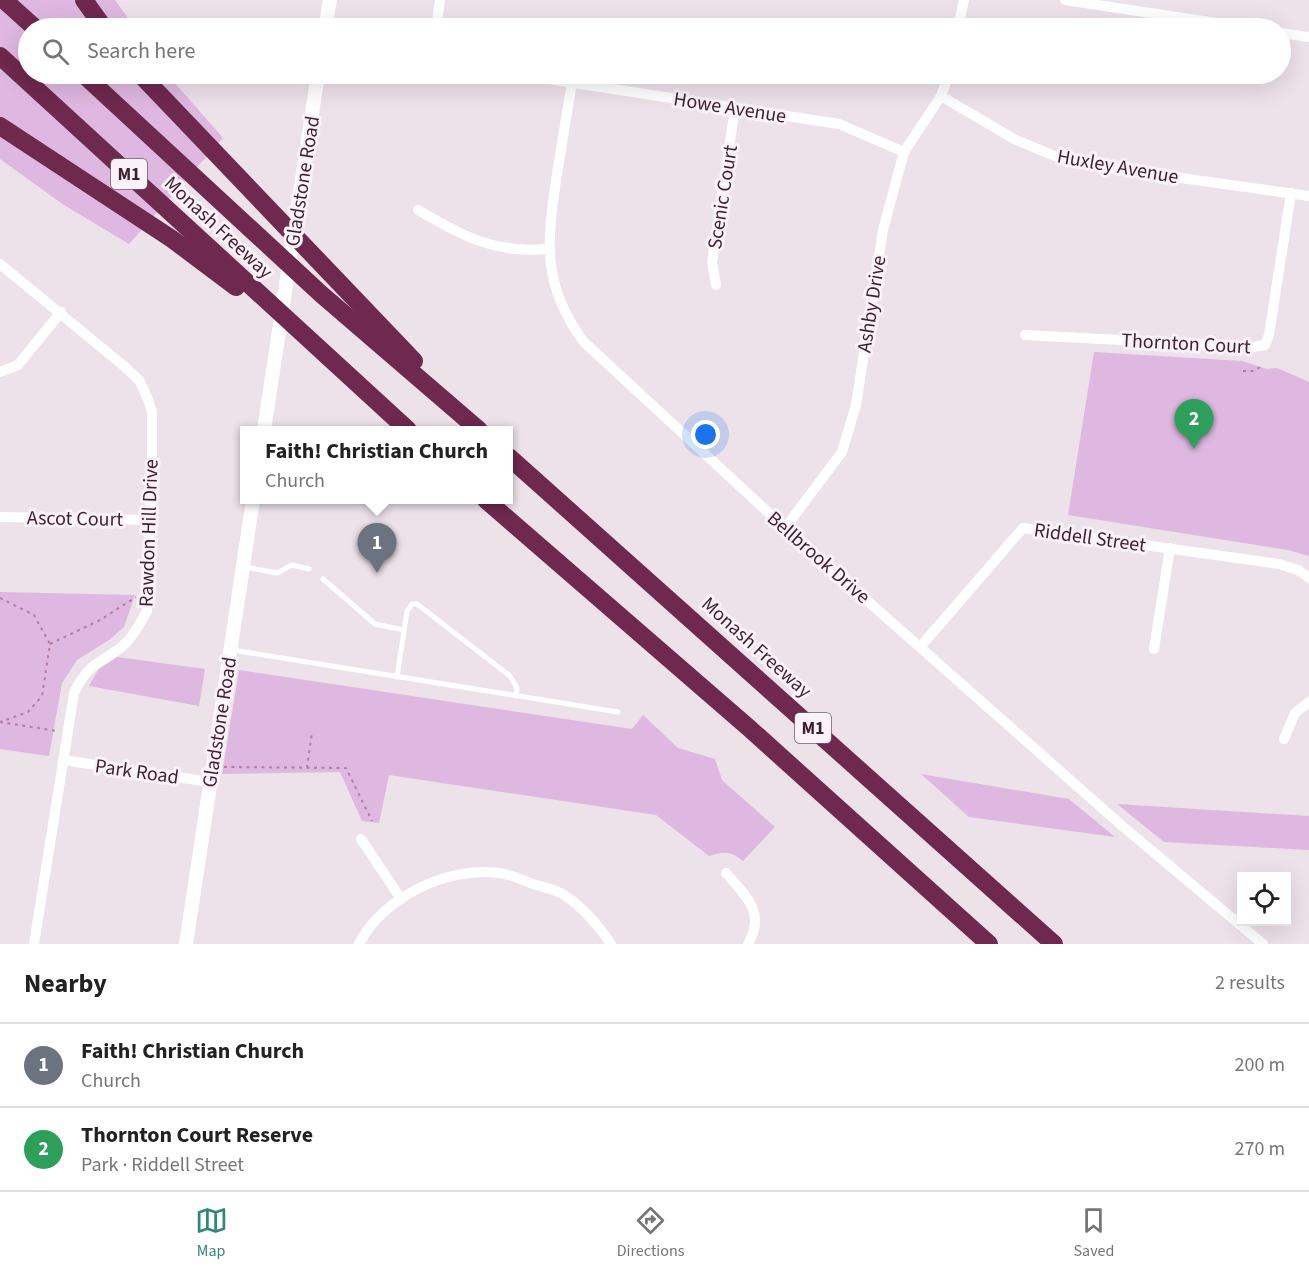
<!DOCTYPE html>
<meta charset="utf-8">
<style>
:root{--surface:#fff;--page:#f6f6f6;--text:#222;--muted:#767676;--line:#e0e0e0;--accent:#35857f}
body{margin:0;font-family:"Source Sans 3",sans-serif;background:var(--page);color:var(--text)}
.controls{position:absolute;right:18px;bottom:18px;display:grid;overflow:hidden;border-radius:0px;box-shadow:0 6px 24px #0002}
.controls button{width:54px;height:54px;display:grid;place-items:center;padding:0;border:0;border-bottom:2px solid var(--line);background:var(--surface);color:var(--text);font:30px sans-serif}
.you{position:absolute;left:706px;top:435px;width:21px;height:21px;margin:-15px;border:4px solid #fff;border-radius:50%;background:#1a73e8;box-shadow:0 0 0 9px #1a73e833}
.badge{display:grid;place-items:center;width:39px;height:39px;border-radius:50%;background:var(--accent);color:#fff;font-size:20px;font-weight:700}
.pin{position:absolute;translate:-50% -50px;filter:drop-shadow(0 2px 3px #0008)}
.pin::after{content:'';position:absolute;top:32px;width:21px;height:18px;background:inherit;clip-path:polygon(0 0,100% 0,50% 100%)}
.popup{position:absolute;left:240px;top:426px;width:273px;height:78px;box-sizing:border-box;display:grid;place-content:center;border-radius:0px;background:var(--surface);filter:drop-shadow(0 2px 4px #0005);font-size:20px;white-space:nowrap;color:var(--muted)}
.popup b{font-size:22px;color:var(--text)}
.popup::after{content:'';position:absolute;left:50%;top:100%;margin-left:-12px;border:12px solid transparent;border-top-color:var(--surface)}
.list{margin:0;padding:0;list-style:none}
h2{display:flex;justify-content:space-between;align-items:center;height:78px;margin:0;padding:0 24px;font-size:26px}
h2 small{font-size:20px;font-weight:400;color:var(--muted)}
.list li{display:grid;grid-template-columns:39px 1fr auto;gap:18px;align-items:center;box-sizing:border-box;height:84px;padding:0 24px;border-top:2px solid var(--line)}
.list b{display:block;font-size:22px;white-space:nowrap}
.list p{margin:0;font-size:20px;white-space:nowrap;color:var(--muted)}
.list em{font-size:20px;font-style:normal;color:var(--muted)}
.icon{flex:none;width:33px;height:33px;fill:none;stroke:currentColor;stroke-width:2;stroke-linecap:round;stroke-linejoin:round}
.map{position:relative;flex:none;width:1309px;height:944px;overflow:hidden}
.search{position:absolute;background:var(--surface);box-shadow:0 6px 24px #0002;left:18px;right:18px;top:18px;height:66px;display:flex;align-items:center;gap:15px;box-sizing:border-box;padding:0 21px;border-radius:33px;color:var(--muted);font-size:22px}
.sheet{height:246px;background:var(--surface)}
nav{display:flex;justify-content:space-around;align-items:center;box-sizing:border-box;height:84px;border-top:2px solid var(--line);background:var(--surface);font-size:16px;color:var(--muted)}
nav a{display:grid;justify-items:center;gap:3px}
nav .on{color:var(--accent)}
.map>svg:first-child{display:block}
</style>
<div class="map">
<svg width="1309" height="944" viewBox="0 0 1309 944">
<rect width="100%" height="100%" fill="#ede1ea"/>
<g fill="#deb8e0">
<polygon points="0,0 115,0 135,28 28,28 28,74 167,74 223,138 129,244 64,205 0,159"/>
<polygon points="1094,352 1242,361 1267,369 1277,368 1309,382 1309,556 1288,550 1068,515"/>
<polygon points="0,592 135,595 124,627 109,640 77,660 62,683 49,756 0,749"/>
<polygon points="117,657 205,669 199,706 89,686 98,670"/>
<path d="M 239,670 L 632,729 L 643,715 L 678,748 L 715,759 L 722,780 L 775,827 L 743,861 C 731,851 724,851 709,856 L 656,815 L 389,775 L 379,823 L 362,821 L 340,772 L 222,774 Z"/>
<polygon points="921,774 1069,799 1115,837 969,817"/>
<polygon points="1117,804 1309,816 1309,850 1164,842"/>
</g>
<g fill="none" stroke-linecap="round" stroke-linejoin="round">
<g stroke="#b47ea1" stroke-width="2" stroke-dasharray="3 4.5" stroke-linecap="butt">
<polyline points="1243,371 1254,371 1260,367"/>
<polyline points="0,598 34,615 50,644 42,696 28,712 0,722"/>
<polyline points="50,644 100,620 136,597"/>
<polyline points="0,722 57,731"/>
<polyline points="224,767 346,768 372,821"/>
<polyline points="307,768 312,732"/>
</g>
<g stroke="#fff" stroke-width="5">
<polyline points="245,567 277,573 292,565 309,569"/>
<polyline points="323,579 375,624 404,630"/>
<polyline points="232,650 618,712"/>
<polyline points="397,677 407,611 412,604 417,604 510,676 517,688 516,696"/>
</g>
<g stroke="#fff" stroke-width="10">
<polyline points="1065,0 1249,28"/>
<polyline points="436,28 440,0"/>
<polyline points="958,28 964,0"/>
<polyline points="1280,33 1309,37"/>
<polyline points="516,74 839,124 904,152"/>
<path d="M 572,82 C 567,113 562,143 557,174 C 547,240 541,285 584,342 L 785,528 L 1120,824 L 1263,944"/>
<polyline points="941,96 1014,139 1057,157 1110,168 1309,196"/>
<path d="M 418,210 C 462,236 495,254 548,249"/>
<path d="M 0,264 L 124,366 L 139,380 L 148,399 L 152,412 L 152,453 L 147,611 C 141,622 135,634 126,643 C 103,664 90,659 74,693 L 34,944"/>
<polyline points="716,285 712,262 735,108"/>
<polyline points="1025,335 1253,347 1265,345 1269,335 1291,193"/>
<polyline points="0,372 18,365 61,312"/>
<polyline points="0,517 151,520"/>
<polyline points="785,528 842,452 856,405 883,230 904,152 941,96 949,74"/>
<polyline points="921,646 1023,528 1279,564 1298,570 1309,578"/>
<polyline points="1154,649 1170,548"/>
<polyline points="1284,739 1295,713 1309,702"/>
<polyline points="63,760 210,782"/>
<polyline points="361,839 401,899"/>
<path d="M 726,873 C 746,896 766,913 748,944"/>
<path d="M 359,944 C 382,898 447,866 499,873 C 510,874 522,880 533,884 C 543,887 555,889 564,895 C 583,907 598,925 611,944"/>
</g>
<g stroke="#fff" stroke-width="14">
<polyline points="325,28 330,0"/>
<polyline points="264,430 318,74"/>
<polyline points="186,944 253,500"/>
</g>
<g stroke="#6f284e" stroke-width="18">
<polyline points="4,0 35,28"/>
<polyline points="84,0 104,28"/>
<polyline points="0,56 408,430"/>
<polyline points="83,74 321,294 479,430"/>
<polyline points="140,74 414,361"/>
<polyline points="0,126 172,239 236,287"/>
<polyline points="509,457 1054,944"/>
<polyline points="486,500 749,728 989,944"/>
</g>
</g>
<g text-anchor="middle" stroke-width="6" stroke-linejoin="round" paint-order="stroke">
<g fill="#f9f2f8" stroke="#785e6e" stroke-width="1.5">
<rect x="111" y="159" width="36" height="30" rx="4.5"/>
<rect x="795" y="713" width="36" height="30" rx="4.5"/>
</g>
<g font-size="18" font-weight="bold" fill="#401f33">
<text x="129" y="180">M1</text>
<text x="813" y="734">M1</text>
</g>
<g font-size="20" fill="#401f33" stroke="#f9f2f8">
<text transform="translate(730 107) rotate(9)" y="7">Howe Avenue</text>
<text transform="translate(1118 166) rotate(10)" y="7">Huxley Avenue</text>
<text transform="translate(302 181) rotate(-81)" y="7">Gladstone Road</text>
<text transform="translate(722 197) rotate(-81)" y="7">Scenic Court</text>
<text transform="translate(219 227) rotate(43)" y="7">Monash Freeway</text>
<text transform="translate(871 304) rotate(-81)" y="7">Ashby Drive</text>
<text transform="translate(1186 343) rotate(3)" y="7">Thornton Court</text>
<text transform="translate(75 518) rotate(1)" y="7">Ascot Court</text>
<text transform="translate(148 533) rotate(-88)" y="7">Rawdon Hill Drive</text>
<text transform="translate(1090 537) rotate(8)" y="7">Riddell Street</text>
<text transform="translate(819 557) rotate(41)" y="7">Bellbrook Drive</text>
<text transform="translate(757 647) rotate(42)" y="7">Monash Freeway</text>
<text transform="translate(219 722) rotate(-81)" y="7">Gladstone Road</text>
<text transform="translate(137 771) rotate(8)" y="7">Park Road</text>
</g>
</g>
</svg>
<div class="controls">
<button><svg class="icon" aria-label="locate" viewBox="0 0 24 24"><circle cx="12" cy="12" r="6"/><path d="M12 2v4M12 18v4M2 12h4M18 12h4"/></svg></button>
</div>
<div class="you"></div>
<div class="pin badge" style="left:377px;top:573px;background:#6b7280">1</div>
<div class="popup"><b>Faith! Christian Church</b>Church</div>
<div class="pin badge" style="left:1194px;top:449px;background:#2e9e5b">2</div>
<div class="search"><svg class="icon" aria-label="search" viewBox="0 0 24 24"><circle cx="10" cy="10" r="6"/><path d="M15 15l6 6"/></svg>Search here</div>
</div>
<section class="sheet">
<h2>Nearby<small>2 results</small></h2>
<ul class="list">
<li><span class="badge" style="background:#6b7280">1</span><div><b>Faith! Christian Church</b><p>Church</p></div><em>200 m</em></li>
<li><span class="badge" style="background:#2e9e5b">2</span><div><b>Thornton Court Reserve</b><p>Park · Riddell Street</p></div><em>270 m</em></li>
</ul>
</section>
<nav>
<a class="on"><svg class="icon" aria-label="map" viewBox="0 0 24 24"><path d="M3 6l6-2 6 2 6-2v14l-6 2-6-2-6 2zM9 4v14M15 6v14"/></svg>Map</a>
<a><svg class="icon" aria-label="directions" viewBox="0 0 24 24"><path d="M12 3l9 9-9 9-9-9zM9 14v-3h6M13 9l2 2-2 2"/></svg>Directions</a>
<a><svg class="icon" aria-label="saved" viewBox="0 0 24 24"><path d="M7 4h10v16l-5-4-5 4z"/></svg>Saved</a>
</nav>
